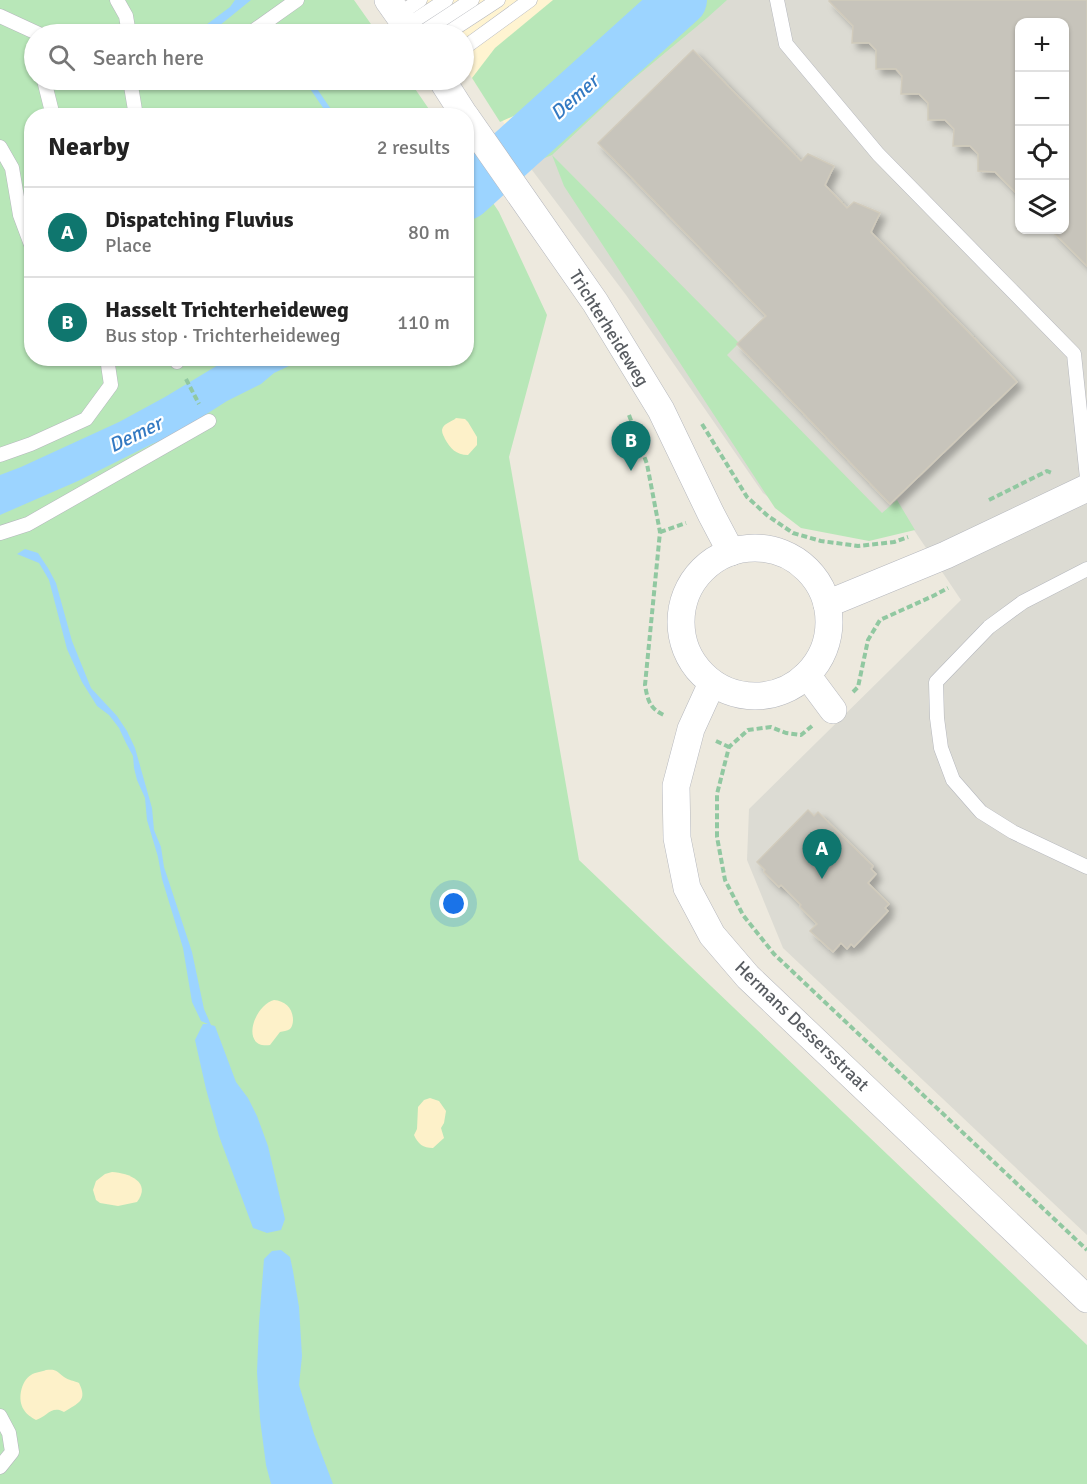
<!DOCTYPE html>
<meta charset="utf-8">
<style>
:root{--surface:#fff;--page:#f2f2f2;--text:#222;--muted:#767676;--line:#e0e0e0;--accent:#0f766e}
body{margin:0;font-family:Signika,sans-serif;background:var(--page);color:var(--text)}
.controls{position:absolute;right:18px;top:18px;display:grid;overflow:hidden;border-radius:12px;box-shadow:0 2px 4px #0004}
.controls button{width:54px;height:54px;display:grid;place-items:center;padding:0;border:0;border-bottom:2px solid var(--line);background:var(--surface);color:var(--text);font:30px sans-serif}
.you{position:absolute;left:454px;top:904px;width:21px;height:21px;margin:-15px;border:4px solid #fff;border-radius:50%;background:#1a73e8;box-shadow:0 0 0 9px #1a73e833}
.badge{display:grid;place-items:center;width:39px;height:39px;border-radius:50%;background:var(--accent);color:#fff;font-size:20px;font-weight:700}
.pin{position:absolute;translate:-50% -50px;filter:drop-shadow(0 2px 3px #0008)}
.pin::after{content:'';position:absolute;top:32px;width:21px;height:18px;background:inherit;clip-path:polygon(0 0,100% 0,50% 100%)}
.list{margin:0;padding:0;list-style:none}
h2{display:flex;justify-content:space-between;align-items:center;height:78px;margin:0;padding:0 24px;font-size:26px}
h2 small{font-size:20px;font-weight:400;color:var(--muted)}
.list li{display:grid;grid-template-columns:39px 1fr auto;gap:18px;align-items:center;box-sizing:border-box;height:90px;padding:0 24px;border-top:2px solid var(--line)}
.list b{display:block;font-size:22px;white-space:nowrap}
.list p{margin:0;font-size:20px;white-space:nowrap;color:var(--muted)}
.list em{font-size:20px;font-style:normal;color:var(--muted)}
.icon{flex:none;width:33px;height:33px;fill:none;stroke:currentColor;stroke-width:2;stroke-linecap:round;stroke-linejoin:round}
.map{position:relative;flex:none;width:1087px;height:1484px;overflow:hidden}
.search{position:absolute;background:var(--surface);box-shadow:0 2px 4px #0004;left:24px;top:24px;width:450px;height:66px;display:flex;align-items:center;gap:15px;box-sizing:border-box;padding:0 21px;border-radius:33px;color:var(--muted);font-size:22px}
.panel{position:absolute;background:var(--surface);box-shadow:0 2px 4px #0004;left:24px;top:108px;width:450px;height:258px;border-radius:24px}
.map>svg:first-child{display:block}
</style>
<div class="map">
<svg width="1087" height="1484" viewBox="0 0 1087 1484">
<defs>
<filter id="shadow"><feDropShadow dx="5.5" dy="5.5" stdDeviation="3" flood-color="#0004"/></filter>
</defs>
<rect width="100%" height="100%" fill="#ede9de"/>
<polygon fill="#fff4d1" points="416,0 663,0 514,137 464,67 464,34 440,34"/>
<path fill="#dcdbd3" fill-rule="evenodd" d="M 715,0 L 1087,0 L 1087,1235 L 783,948 L 747,860 L 749,809 L 961,600 L 914,530 L 802,522 L 763,493 L 626,295 L 529,166 ZM 1020,22 L 1064,22 L 1064,230 L 1020,230 Z"/>
<g fill="#b8e7b8">
<polygon points="0,0 354,0 378,34 34,34 34,80 409,80 433,115 32,116 32,358 466,358 467,164 499,212 547,315 509,457 579,860 1087,1345 1087,1484 0,1484"/>
<polygon points="553,0 657,0 541,104 500,122 472,78 495,48"/>
<polygon points="695,0 727,0 707,18 631,81 552,155 739,343 727,355 882,513 897,500 915,530 869,541 801,528 775,508 564,186 552,155 530,164 558,124"/>
</g>
<g fill="#fdf1c9">
<path d="M 456,418 L 465,419 L 468,422 L 477,437 L 477,445 L 468,455 C 456,455 450,448 445,439 C 444,436 442,434 442,430 C 443,423 452,422 456,418 Z"/>
<path d="M 274,1000 C 285,1001 293,1008 293,1020 C 293,1023 292,1027 290,1029 C 287,1031 283,1031 280,1032 L 270,1045 C 240,1049 253,1006 274,1000 Z"/>
<path d="M 430,1098 L 439,1101 L 446,1111 L 444,1123 L 441,1128 L 444,1138 L 433,1148 C 423,1148 418,1144 414,1135 L 417,1129 L 418,1107 L 424,1100 Z"/>
<path d="M 112,1172 C 129,1173 152,1182 137,1202 L 118,1206 L 100,1203 L 96,1200 L 93,1190 L 96,1181 L 105,1174 Z"/>
<path d="M 46,1370 C 57,1369 56,1371 64,1377 C 68,1380 75,1381 79,1383 C 88,1401 78,1403 64,1412 C 51,1405 47,1417 36,1420 C 31,1417 27,1415 24,1410 C 17,1400 21,1381 31,1375 C 35,1372 41,1372 46,1370 Z"/>
</g>
<g fill="#9cd4ff">
<polygon points="235,0 251,0 209,34 194,34 230,7"/>
<polygon points="304,80 311,80 335,115 328,115"/>
<polygon points="228,359 304,359 274,373 261,384 227,401 172,436 152,444 78,481 0,515 0,475 21,467 119,422 165,397"/>
<polygon points="25,549 38,553 48,568 56,583 72,641 91,688 117,716 127,731 135,748 152,808 154,830 161,847 164,867 192,952 204,1009 211,1025 215,1026 236,1082 248,1098 257,1116 268,1146 285,1219 281,1230 267,1233 253,1228 219,1136 206,1089 195,1040 203,1024 208,1024 201,1021 192,1002 183,948 162,879 158,857 147,820 145,798 137,780 134,768 133,756 126,743 119,728 109,715 97,706 82,682 67,649 49,580 39,563 17,554"/>
<polygon points="281,1250 290,1257 293,1271 299,1307 302,1356 299,1385 314,1434 333,1484 271,1484 266,1465 260,1419 257,1372 259,1323 264,1259 272,1251"/>
</g>
<g fill="none" stroke-linecap="round" stroke-linejoin="round">
<polyline stroke="#9cd4ff" stroke-width="52" points="466,194 681,0"/>
</g>
<g fill="#c7c4bb" stroke="#d1cbbc" stroke-width="1.5" filter="url(#shadow)">
<polygon points="830,0 1087,0 1087,266 1051,230 1064,230 1064,22 1020,22 1020,197 995,172 978,171 978,154 970,146 953,146 954,129 945,120 928,120 928,103 919,94 901,94 902,76 896,69 876,69 876,50 869,43 852,43 853,26 829,1"/>
<polygon points="693,50 801,161 808,154 834,166 825,185 847,208 854,202 880,213 871,232 1017,382 890,504 737,344 766,316 598,143"/>
<polygon points="808,810 814,816 818,812 873,866 871,869 876,874 868,883 889,904 885,908 888,911 854,947 851,944 847,949 841,943 833,952 810,931 817,924 800,907 801,905 781,885 779,887 764,872 765,870 757,862"/>
</g>
<g fill="none" stroke-linecap="round" stroke-linejoin="round">
<defs>
<g id="service">
<polyline points="117,0 126,16 129,34"/>
<polyline points="777,0 786,44 878,154 1074,354 1087,478"/>
<polyline points="398,15 420,0"/>
<polyline points="0,16 39,34"/>
<polyline points="406,26 446,0"/>
<polyline points="249,34 297,0"/>
<polyline points="420,34 472,0"/>
<polyline points="446,34 498,0"/>
<polyline points="464,48 530,0"/>
<polyline points="44,80 53,116"/>
<polyline points="130,80 136,116"/>
<polyline points="0,147 12,168 20,215 32,247"/>
<polyline points="177,358 177,362"/>
<polyline points="0,455 31,444 86,419 111,385 107,358"/>
<polyline points="0,533 28,524 209,421"/>
<polyline points="1087,569 1023,602 989,627 936,682 937,718 941,748 953,780 981,812 1013,832 1087,867"/>
<polyline points="0,1416 9,1433 12,1452 0,1467"/>
</g>
<g id="minor">
<polyline points="388,0 412,34"/>
<polyline points="442,80 465,116"/>
<polyline points="466,117 595,302 661,410 711,514 731,552"/>
<circle cx="755" cy="622" r="74"/>
<polyline points="827,604 946,555 1087,488"/>
<polyline points="807,675 833,710"/>
<polyline points="712,683 691,729 676,786 677,838 687,888 712,935 748,977 1087,1299"/>
</g>
</defs>
<use href="#service" stroke="#b5b7bd" stroke-width="15"/>
<use href="#minor" stroke="#b5b7bd" stroke-width="28"/>
<g stroke="#91c8a1" stroke-width="4" stroke-dasharray="6 3" stroke-linecap="butt">
<polyline points="186,379 199,404"/>
<path d="M 629,415 L 647,464 L 660,532 L 645,685 C 648,702 650,709 666,716"/>
<polyline points="702,424 747,497 768,516 793,533 821,541 858,546 894,542 908,537"/>
<polyline points="989,500 1047,471 1052,473"/>
<polyline points="660,532 686,523"/>
<polyline points="853,692 858,687 868,640 880,620 933,596 948,588"/>
<polyline points="812,726 801,735 786,733 771,727 748,730 729,747 717,794 717,837 725,880 743,915 774,954 1087,1250"/>
<polyline points="716,741 729,747"/>
</g>
<use href="#service" stroke="#fff" stroke-width="14"/>
<use href="#minor" stroke="#fff" stroke-width="27"/>
</g>
<g text-anchor="middle" stroke-width="4.5" stroke-linejoin="round" paint-order="stroke">
<g font-size="18" fill="#585c61" stroke="#fff">
<text transform="translate(609 328) rotate(58)" y="6">Trichterheideweg</text>
<text transform="translate(802 1026) rotate(44)" y="6">Hermans Dessersstraat</text>
</g>
<g font-size="20" font-style="italic" fill="#3379c2" stroke="#fff">
<text transform="translate(574 97) rotate(-42)" y="7">Demer</text>
<text transform="translate(135 434) rotate(-26)" y="7">Demer</text>
</g>
</g>
</svg>
<div class="controls">
<button>+</button>
<button>−</button>
<button><svg class="icon" aria-label="locate" viewBox="0 0 24 24"><circle cx="12" cy="12" r="6"/><path d="M12 2v4M12 18v4M2 12h4M18 12h4"/></svg></button>
<button><svg class="icon" aria-label="layers" viewBox="0 0 24 24"><path d="M12 4l9 5-9 5-9-5zM3 14l9 5 9-5"/></svg></button>
</div>
<div class="you"></div>
<div class="pin badge" style="left:822px;top:879px">A</div>
<div class="pin badge" style="left:631px;top:471px">B</div>
<div class="search"><svg class="icon" aria-label="search" viewBox="0 0 24 24"><circle cx="10" cy="10" r="6"/><path d="M15 15l6 6"/></svg>Search here</div>
<section class="panel">
<h2>Nearby<small>2 results</small></h2>
<ul class="list">
<li><span class="badge">A</span><div><b>Dispatching Fluvius</b><p>Place</p></div><em>80 m</em></li>
<li><span class="badge">B</span><div><b>Hasselt Trichterheideweg</b><p>Bus stop · Trichterheideweg</p></div><em>110 m</em></li>
</ul>
</section>
</div>
